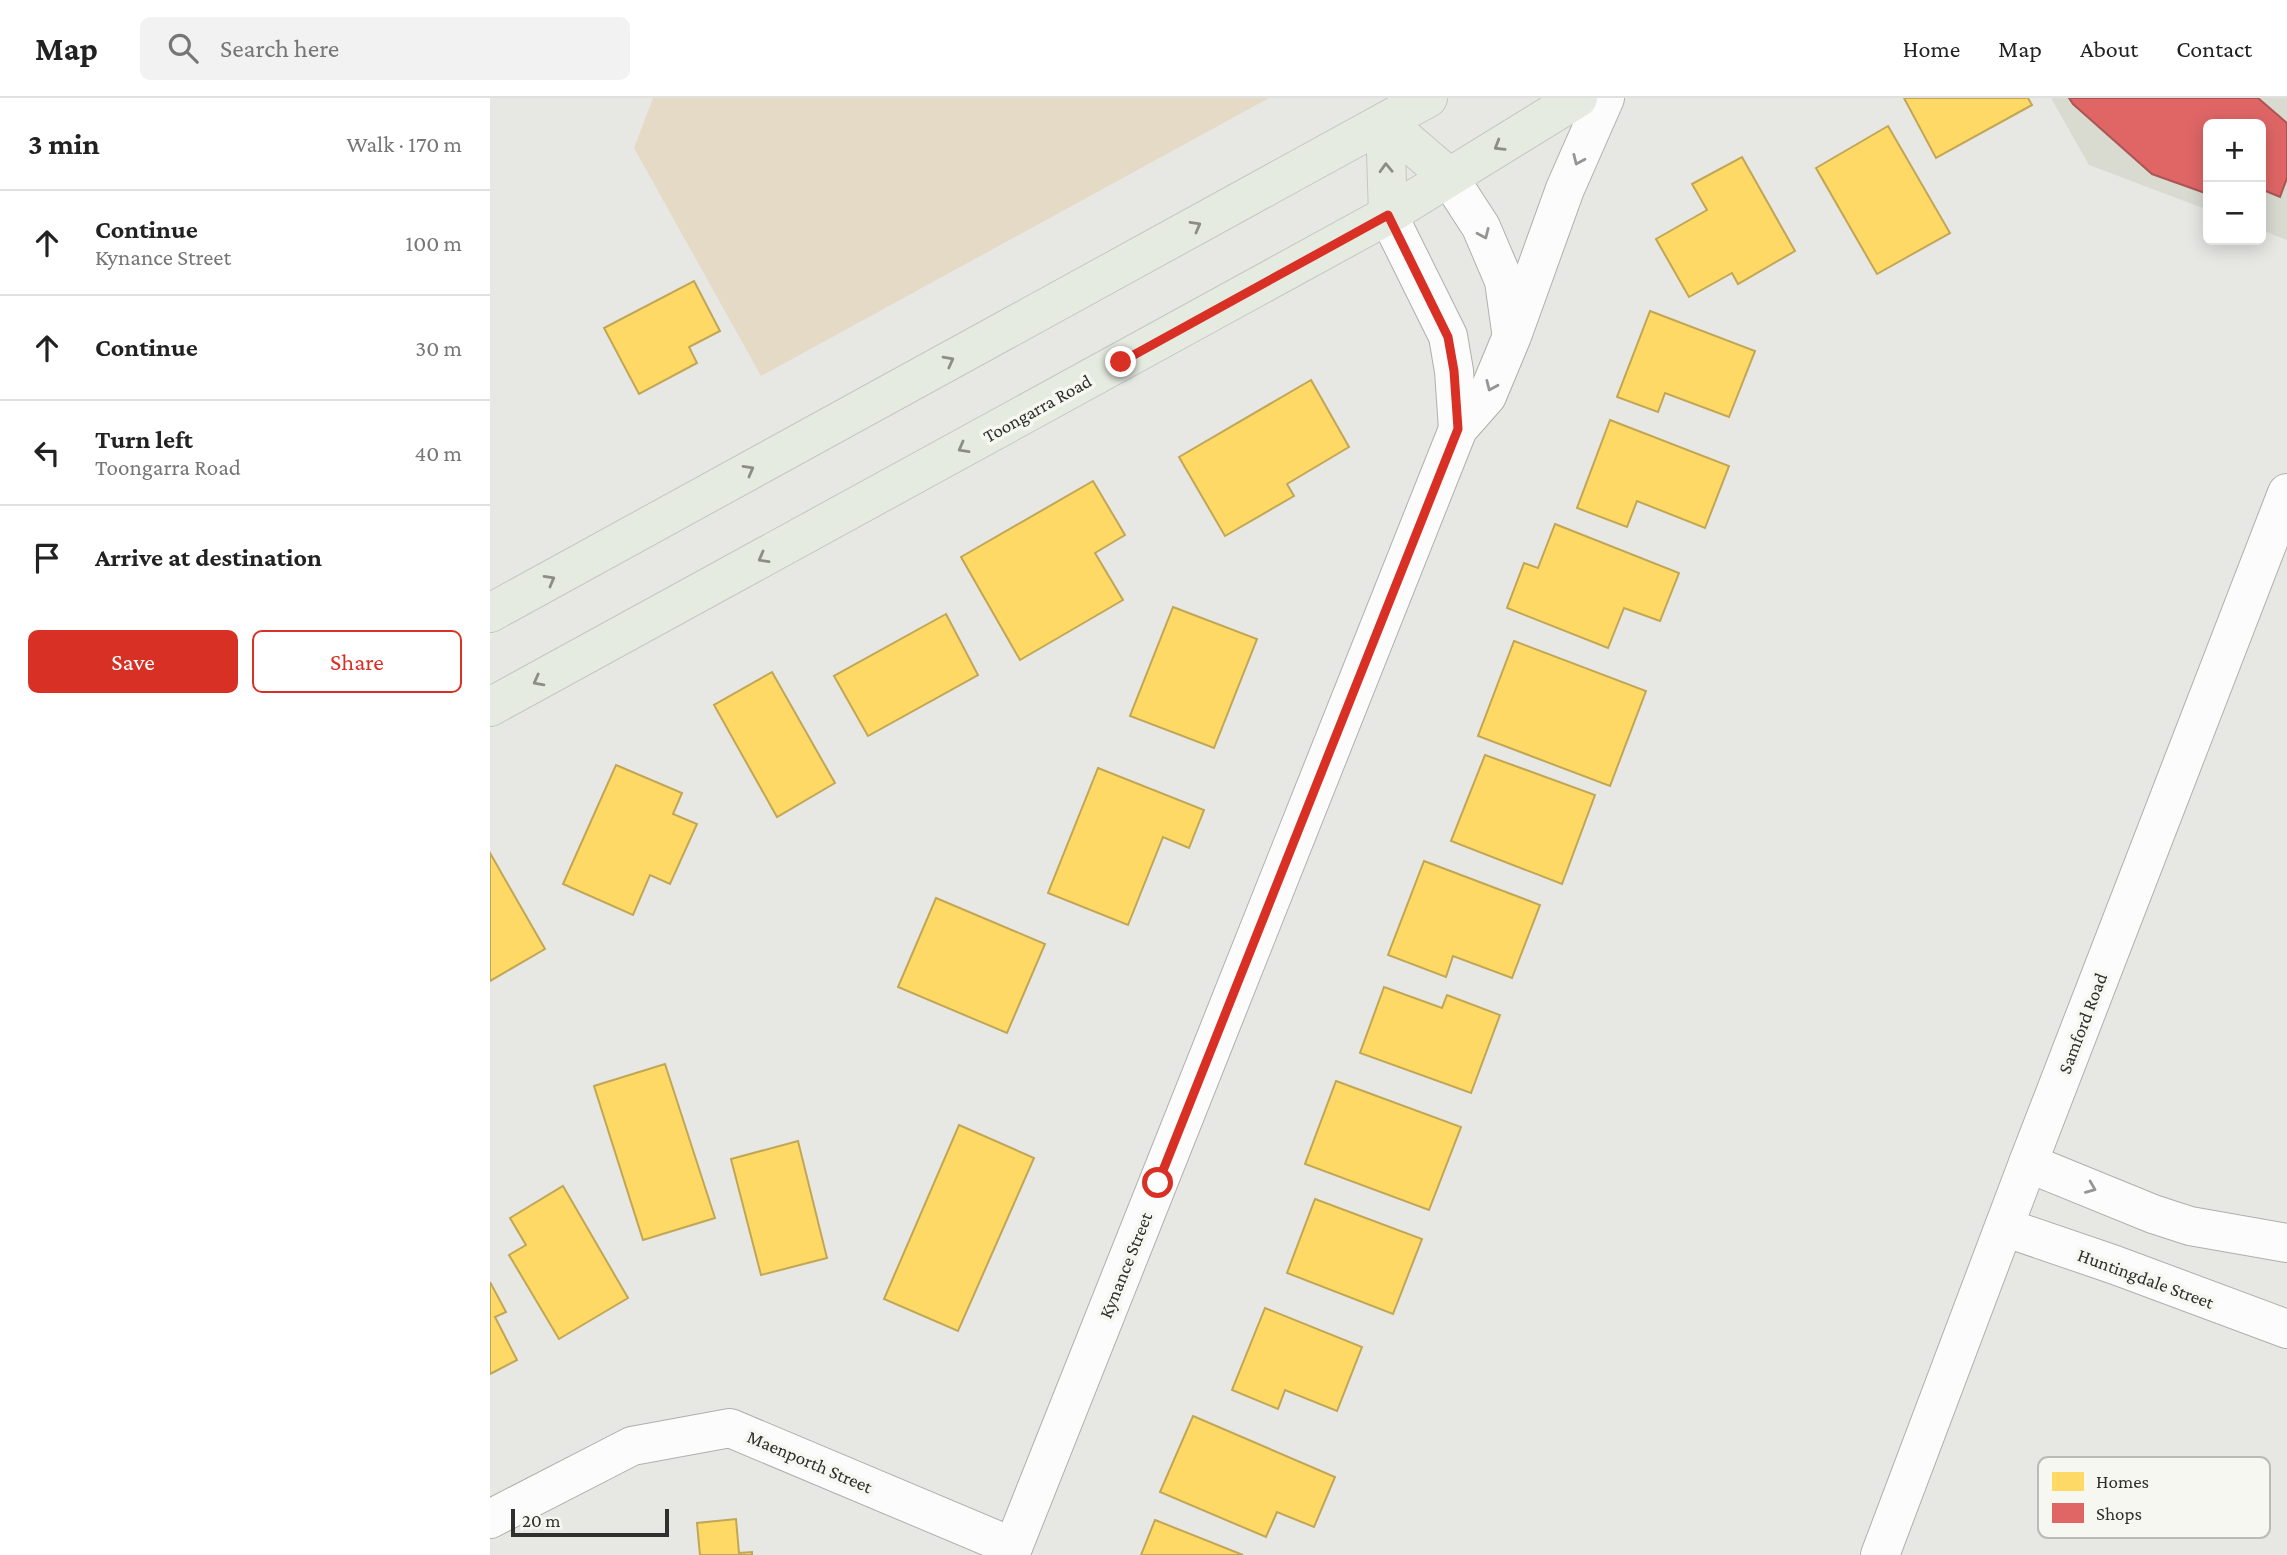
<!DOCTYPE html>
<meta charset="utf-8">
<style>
:root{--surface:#fff;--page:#f2f2f2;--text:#222;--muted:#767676;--line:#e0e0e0;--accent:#d93025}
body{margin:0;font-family:"Crimson Pro",serif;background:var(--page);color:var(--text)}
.controls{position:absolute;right:21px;top:21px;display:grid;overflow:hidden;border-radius:10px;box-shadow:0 4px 18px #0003}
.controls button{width:63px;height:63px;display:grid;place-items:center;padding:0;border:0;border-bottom:2px solid var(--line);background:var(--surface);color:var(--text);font:35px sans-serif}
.scale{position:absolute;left:21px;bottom:18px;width:158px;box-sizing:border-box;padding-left:7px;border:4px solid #2f302d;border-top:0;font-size:19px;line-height:24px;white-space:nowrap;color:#2f302d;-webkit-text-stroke:5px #f5f7f0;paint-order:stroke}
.stop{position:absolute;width:21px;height:21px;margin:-16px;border:5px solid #d93025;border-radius:50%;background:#fff}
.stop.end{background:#d93025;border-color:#fff;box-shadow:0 2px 7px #0008}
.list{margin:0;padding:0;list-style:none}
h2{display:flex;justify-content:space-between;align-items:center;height:91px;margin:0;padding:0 28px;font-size:30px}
h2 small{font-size:23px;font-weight:400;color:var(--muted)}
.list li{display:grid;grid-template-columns:46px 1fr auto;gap:21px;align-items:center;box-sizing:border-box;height:105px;padding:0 28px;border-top:2px solid var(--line)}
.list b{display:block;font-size:26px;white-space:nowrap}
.list p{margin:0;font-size:23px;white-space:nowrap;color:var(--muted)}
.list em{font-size:23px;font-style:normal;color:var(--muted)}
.actions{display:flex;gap:14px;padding:21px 28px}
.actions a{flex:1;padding:16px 0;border:2px solid var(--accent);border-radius:10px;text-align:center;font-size:24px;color:var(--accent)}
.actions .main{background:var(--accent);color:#fff}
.icon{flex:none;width:38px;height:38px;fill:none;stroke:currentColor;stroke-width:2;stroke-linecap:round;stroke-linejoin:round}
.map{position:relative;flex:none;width:1797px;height:1457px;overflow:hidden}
header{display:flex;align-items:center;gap:42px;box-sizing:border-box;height:98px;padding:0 35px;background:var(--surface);border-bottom:2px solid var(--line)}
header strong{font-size:33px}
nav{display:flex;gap:38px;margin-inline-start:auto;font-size:24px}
.search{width:490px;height:63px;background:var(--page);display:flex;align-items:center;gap:18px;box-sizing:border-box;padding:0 24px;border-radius:10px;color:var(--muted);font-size:26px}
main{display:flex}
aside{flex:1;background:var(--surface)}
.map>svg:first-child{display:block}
</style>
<header>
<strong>Map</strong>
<div class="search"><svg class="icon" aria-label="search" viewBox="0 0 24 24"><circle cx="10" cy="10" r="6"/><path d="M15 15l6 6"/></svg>Search here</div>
<nav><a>Home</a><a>Map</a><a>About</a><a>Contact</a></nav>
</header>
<main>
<aside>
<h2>3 min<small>Walk · 170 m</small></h2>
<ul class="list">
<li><svg class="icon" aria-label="ahead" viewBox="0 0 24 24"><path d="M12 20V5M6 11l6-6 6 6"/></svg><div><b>Continue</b><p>Kynance Street</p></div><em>100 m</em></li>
<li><svg class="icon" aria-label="ahead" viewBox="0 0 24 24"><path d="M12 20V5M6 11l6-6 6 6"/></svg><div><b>Continue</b></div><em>30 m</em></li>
<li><svg class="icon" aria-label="left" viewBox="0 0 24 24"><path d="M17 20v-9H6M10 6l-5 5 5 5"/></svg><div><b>Turn left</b><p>Toongarra Road</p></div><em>40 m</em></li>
<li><svg class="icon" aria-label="arrive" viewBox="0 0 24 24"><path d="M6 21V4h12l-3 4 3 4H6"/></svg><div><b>Arrive at destination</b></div></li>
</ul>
<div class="actions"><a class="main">Save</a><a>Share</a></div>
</aside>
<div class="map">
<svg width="1797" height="1457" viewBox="0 0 1797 1457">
<rect width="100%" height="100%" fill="#e7e8e4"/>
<polygon fill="#d9dbd1" points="1561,0 1797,0 1797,142 1771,132 1771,26 1718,26 1718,112 1599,67"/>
<polygon fill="#e4dac6" points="163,0 779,0 271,278 144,50"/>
<g fill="#ffd966" stroke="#c1a655" stroke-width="2">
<polygon points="1414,0 1538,0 1542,7 1446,60"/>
<polygon points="1398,28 1460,135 1387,176 1326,70"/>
<polygon points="1252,59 1305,153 1248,186 1242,175 1199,199 1166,141 1217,112 1202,86"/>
<polygon points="204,183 230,233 199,249 207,265 149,296 114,230"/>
<polygon points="1160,213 1265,253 1239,319 1175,295 1168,314 1127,299"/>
<polygon points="821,282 859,349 797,386 804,398 735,438 689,359"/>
<polygon points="1120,322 1239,368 1215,430 1147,403 1137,429 1087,410"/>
<polygon points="603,383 635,437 605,455 633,502 530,562 471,459"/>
<polygon points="1065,426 1189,475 1170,523 1134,510 1118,550 1017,510 1034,465 1048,470"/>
<polygon points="683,509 767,541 724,650 640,618"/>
<polygon points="456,516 488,577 378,638 344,578"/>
<polygon points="1024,543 1156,593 1120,688 988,638"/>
<polygon points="282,574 345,685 287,719 224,607"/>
<polygon points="995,657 1105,697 1072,786 961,743"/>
<polygon points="126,667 192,695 183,716 207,726 180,786 160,777 143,817 73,786"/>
<polygon points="608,670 714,712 699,750 673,739 638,827 558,795"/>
<polygon points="0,755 55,851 0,883"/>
<polygon points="934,763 1050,807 1022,880 963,858 956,879 898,857"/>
<polygon points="446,800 555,846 517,935 408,889"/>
<polygon points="894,889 952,910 957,897 1010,917 981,995 870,955"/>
<polygon points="175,966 225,1120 153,1142 104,988"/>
<polygon points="846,983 971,1029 939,1112 815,1066"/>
<polygon points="469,1027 544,1060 468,1233 394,1201"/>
<polygon points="308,1043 337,1160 271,1177 241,1061"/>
<polygon points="73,1088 138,1200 69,1241 19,1157 36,1147 20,1120"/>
<polygon points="825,1101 932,1141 903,1216 797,1175"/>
<polygon points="0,1184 16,1214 5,1219 27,1262 0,1276"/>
<polygon points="775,1210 872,1249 847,1313 795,1292 788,1311 742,1292"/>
<polygon points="703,1318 845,1379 824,1429 787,1414 776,1439 670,1394"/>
<polygon points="246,1421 249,1455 262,1454 262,1457 210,1457 207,1425"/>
<polygon points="665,1422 753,1457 651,1457"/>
</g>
<polygon fill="#e06666" stroke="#ab5655" stroke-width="2" points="1579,0 1768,0 1797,25 1797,80 1790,99 1771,91 1771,26 1718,26 1718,96 1662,76 1583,6"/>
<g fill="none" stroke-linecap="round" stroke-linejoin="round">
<defs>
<g id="street">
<polyline points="958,78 991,129 1014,183 1021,233"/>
<polyline points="898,117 958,238 964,273 968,331"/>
<polyline points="1538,1065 1663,1116 1700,1128 1797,1145"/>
<polyline points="1514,1129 1625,1167 1797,1231"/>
<polyline points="0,1421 142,1348 240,1330 523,1449"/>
<polyline points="520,1457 968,331 997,298 1022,238 1075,91 1115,0"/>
</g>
<polyline id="secondary" points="1390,1457 1538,1065 1797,395"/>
<g id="primary">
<polyline points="895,24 898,117"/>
<polyline points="895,24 958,78"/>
<polyline points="0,515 938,0"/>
<polyline points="0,609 898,117 1088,0"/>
</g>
</defs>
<use href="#street" stroke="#afb0ad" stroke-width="40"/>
<use href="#secondary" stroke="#afb0ad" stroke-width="40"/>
<use href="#primary" stroke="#c5c6c3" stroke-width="40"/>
<use href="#street" stroke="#fbfcfb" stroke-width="38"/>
<use href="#secondary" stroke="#fbfcfb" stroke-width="38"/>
<use href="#primary" stroke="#e5ebe1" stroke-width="38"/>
</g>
<defs><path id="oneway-chevron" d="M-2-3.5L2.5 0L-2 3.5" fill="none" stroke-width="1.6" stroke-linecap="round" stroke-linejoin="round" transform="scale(1.75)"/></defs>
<g stroke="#8a8e87">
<use href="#oneway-chevron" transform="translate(1009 48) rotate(149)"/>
<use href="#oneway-chevron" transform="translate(896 70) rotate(-92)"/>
<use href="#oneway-chevron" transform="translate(706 128) rotate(-29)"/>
<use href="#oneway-chevron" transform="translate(459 263) rotate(-28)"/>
<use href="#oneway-chevron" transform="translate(473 350) rotate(151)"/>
<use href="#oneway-chevron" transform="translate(259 372) rotate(-29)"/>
<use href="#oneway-chevron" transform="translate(273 460) rotate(151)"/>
<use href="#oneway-chevron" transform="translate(60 482) rotate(-29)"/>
<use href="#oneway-chevron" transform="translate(48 583) rotate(152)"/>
</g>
<g stroke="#959694">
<use href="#oneway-chevron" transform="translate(1088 62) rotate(114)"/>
<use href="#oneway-chevron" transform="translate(994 136) rotate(66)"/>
<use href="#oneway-chevron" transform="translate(1001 288) rotate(114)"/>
<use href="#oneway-chevron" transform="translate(1601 1090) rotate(22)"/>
</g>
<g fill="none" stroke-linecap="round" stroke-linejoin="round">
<polyline stroke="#d93025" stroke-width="9" points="631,264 898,117 958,239 964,273 968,331 668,1085"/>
</g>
<g text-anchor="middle" stroke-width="7" stroke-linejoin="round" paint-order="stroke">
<g font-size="19" fill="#2f302d" stroke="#f5f7f0">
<text transform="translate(547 310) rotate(-29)" y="7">Toongarra Road</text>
<text transform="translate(1592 925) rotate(-69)" y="7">Samford Road</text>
<text transform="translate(635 1167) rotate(-68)" y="7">Kynance Street</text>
<text transform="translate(1656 1180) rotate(20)" y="7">Huntingdale Street</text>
<text transform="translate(320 1363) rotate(23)" y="7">Maenporth Street</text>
</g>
</g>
<rect x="1548" y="1359" width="232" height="81" rx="10" fill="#f5f7f0" stroke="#babbb6" stroke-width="2"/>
<rect x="1562" y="1374" width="32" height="19" fill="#ffd966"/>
<rect x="1562" y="1405" width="32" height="20" fill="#e06666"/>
<g font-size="19" fill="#2f302d">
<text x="1606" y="1390">Homes</text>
<text x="1606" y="1422">Shops</text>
</g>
</svg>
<div class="controls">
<button>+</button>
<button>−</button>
</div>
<div class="scale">20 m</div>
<div class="stop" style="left:668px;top:1085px"></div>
<div class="stop end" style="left:631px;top:264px"></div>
</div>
</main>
